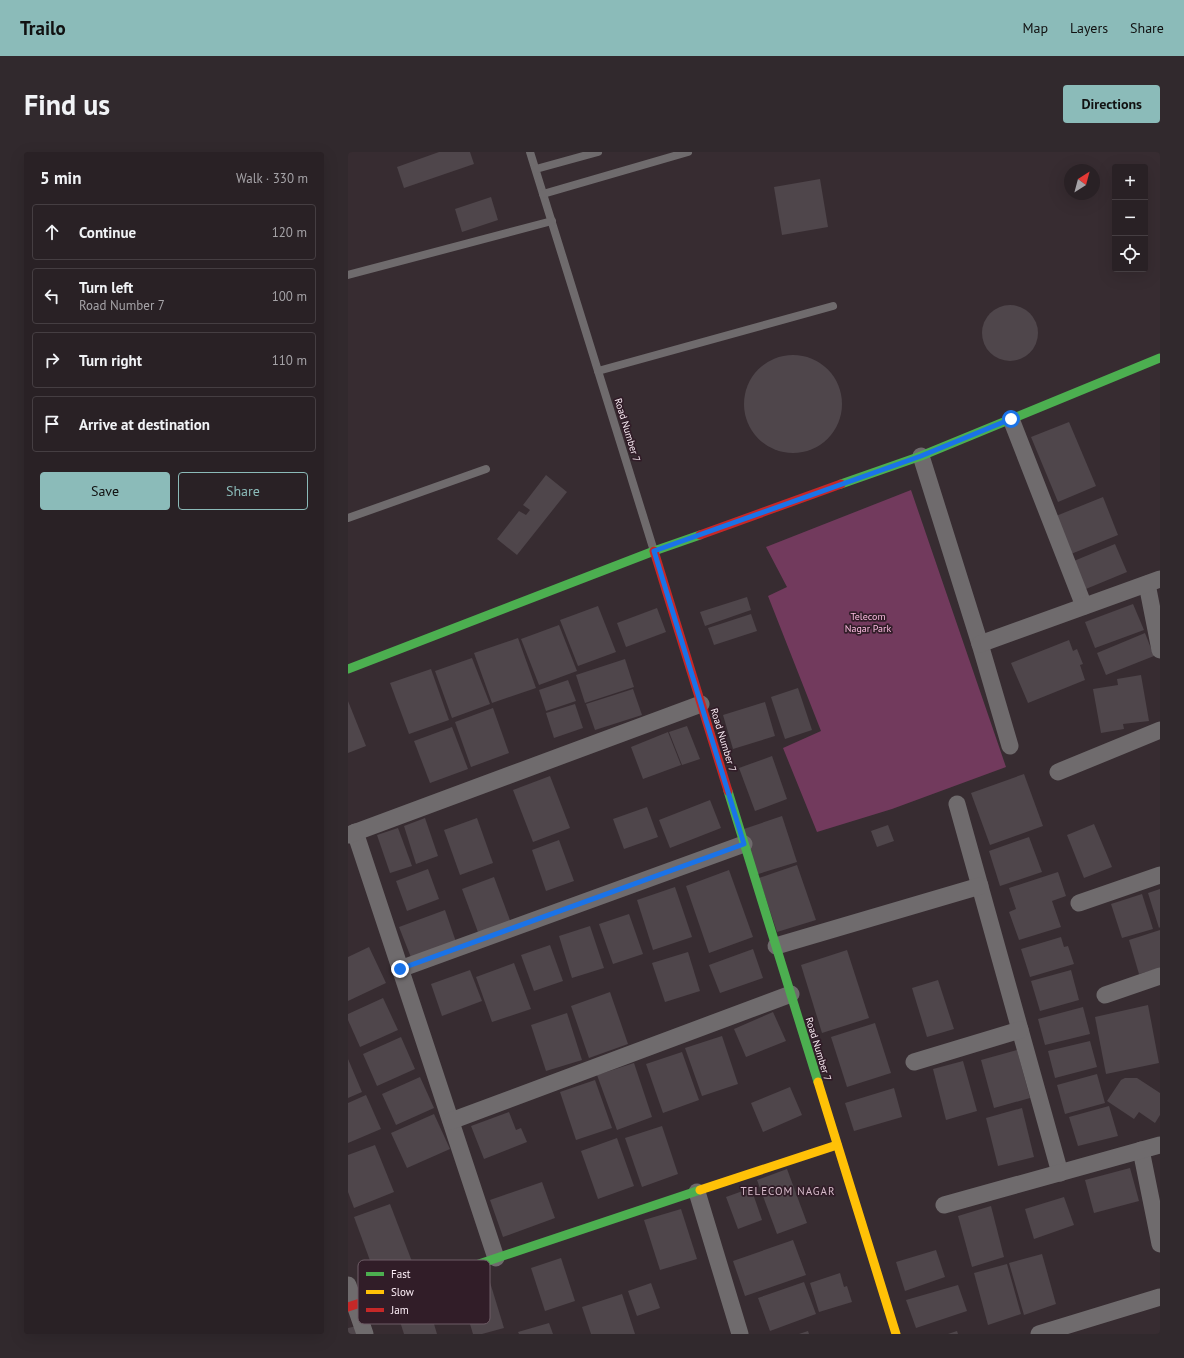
<!DOCTYPE html>
<meta charset="utf-8">
<style>
:root{--surface:#292125;--page:#31292d;--text:#f1f3f6;--muted:#a5a3a7;--line:#453e42;--accent:#8bbbb9}
body{margin:0;font-family:"PT Sans",sans-serif;background:var(--page);color:var(--text)}
.controls{position:absolute;right:12px;top:12px;display:grid;overflow:hidden;border-radius:4px;box-shadow:0 4px 16px #0002}
.controls button{width:36px;height:36px;display:grid;place-items:center;padding:0;border:0;border-bottom:1px solid var(--line);background:var(--surface);color:var(--text);font:20px sans-serif}
.compass{position:absolute;left:716px;top:12px;width:36px;height:36px;border-radius:50%;background:var(--surface);box-shadow:0 4px 16px #0002;rotate:36deg}
.stop{position:absolute;width:12px;height:12px;margin:-9px;border:3px solid #1a73e8;border-radius:50%;background:#fff}
.stop.end{background:#1a73e8;border-color:#fff;box-shadow:0 1px 4px #0008}
.list{margin:0;padding:0;list-style:none}
h2{display:flex;justify-content:space-between;align-items:center;height:52px;margin:0;padding:0 16px;font-size:17px}
h2 small{font-size:13px;font-weight:400;color:var(--muted)}
.list li{display:grid;grid-template-columns:26px 1fr auto;gap:12px;align-items:center;box-sizing:border-box;height:56px;margin:0 8px 8px;padding:0 8px;border:1px solid var(--line);border-radius:4px}
.list b{display:block;font-size:15px;white-space:nowrap}
.list p{margin:0;font-size:13px;white-space:nowrap;color:var(--muted)}
.list em{font-size:13px;font-style:normal;color:var(--muted)}
.actions{display:flex;gap:8px;padding:12px 16px}
.actions a{flex:1;padding:9px 0;border:1px solid var(--accent);border-radius:4px;text-align:center;font-size:14px;color:var(--accent)}
.actions .main{background:var(--accent);color:#111}
.icon{flex:none;width:22px;height:22px;fill:none;stroke:currentColor;stroke-width:2;stroke-linecap:round;stroke-linejoin:round}
.map{position:relative;flex:none;width:812px;height:1182px;overflow:hidden;border-radius:4px}
header{display:flex;align-items:center;gap:24px;box-sizing:border-box;height:56px;padding:0 20px;background:var(--accent);color:#111}
header strong{font-size:19px}
nav{display:flex;gap:22px;margin-inline-start:auto;font-size:14px}
.intro{display:flex;align-items:center;justify-content:space-between;box-sizing:border-box;height:96px;padding:0 24px}
h1{margin:0;font-size:28px}
.button{padding:10px 18px;border-radius:4px;background:var(--accent);color:#111;font-size:14px;font-weight:700}
main{display:flex;gap:24px;padding:0 24px}
aside{flex:1;background:var(--surface);border-radius:4px;box-shadow:0 4px 16px #0002}
.map>svg:first-child{display:block}
</style>
<header>
<strong>Trailo</strong>
<nav><a>Map</a><a>Layers</a><a>Share</a></nav>
</header>
<div class="intro"><h1>Find us</h1><a class="button">Directions</a></div>
<main>
<aside>
<h2>5 min<small>Walk · 330 m</small></h2>
<ul class="list">
<li><svg class="icon" aria-label="ahead" viewBox="0 0 24 24"><path d="M12 20V5M6 11l6-6 6 6"/></svg><div><b>Continue</b></div><em>120 m</em></li>
<li><svg class="icon" aria-label="left" viewBox="0 0 24 24"><path d="M17 20v-9H6M10 6l-5 5 5 5"/></svg><div><b>Turn left</b><p>Road Number 7</p></div><em>100 m</em></li>
<li><svg class="icon" aria-label="right" viewBox="0 0 24 24"><path d="M7 20v-9h11M14 6l5 5-5 5"/></svg><div><b>Turn right</b></div><em>110 m</em></li>
<li><svg class="icon" aria-label="arrive" viewBox="0 0 24 24"><path d="M6 21V4h12l-3 4 3 4H6"/></svg><div><b>Arrive at destination</b></div></li>
</ul>
<div class="actions"><a class="main">Save</a><a>Share</a></div>
</aside>
<div class="map">
<svg width="812" height="1182" viewBox="0 0 812 1182">
<rect width="100%" height="100%" fill="#372c31"/>
<polygon fill="#723a5d" points="563,338 658,615 544,657 469,680 435,596 473,579 420,444 439,435 418,395"/>
<g fill="#4f464b">
<polygon points="91,0 122,0 126,12 56,36 49,15"/>
<polygon points="472,27 480,75 434,83 426,35"/>
<polygon points="143,45 150,68 114,80 107,57"/>
<circle cx="662" cy="181" r="28"/>
<circle cx="445" cy="252" r="49"/>
<polygon points="721,270 748,334 710,350 683,285"/>
<polygon points="198,323 219,340 169,403 149,387 171,359 178,363 182,358 175,353"/>
<polygon points="755,345 770,383 723,402 708,364"/>
<polygon points="767,392 779,420 733,439 721,411"/>
<polygon points="399,445 403,458 357,474 352,460"/>
<polygon points="785,452 796,478 747,496 737,470"/>
<polygon points="250,454 268,500 230,514 212,468"/>
<polygon points="309,456 318,480 278,495 269,471"/>
<polygon points="403,462 409,479 366,493 360,476"/>
<polygon points="211,473 229,519 191,533 173,487"/>
<polygon points="797,481 806,504 758,523 749,501"/>
<polygon points="170,486 188,536 144,551 126,501"/>
<polygon points="721,488 725,499 729,497 735,512 732,513 737,528 680,551 663,511"/>
<polygon points="124,506 142,552 104,566 87,519"/>
<polygon points="277,507 286,535 237,551 228,523"/>
<polygon points="83,517 101,568 61,582 42,531"/>
<polygon points="793,523 801,569 775,572 776,577 753,581 745,537 770,533 769,527"/>
<polygon points="220,528 228,549 198,559 191,538"/>
<polygon points="450,536 464,578 437,587 423,545"/>
<polygon points="285,537 294,563 247,578 238,552"/>
<polygon points="0,549 18,594 0,601"/>
<polygon points="417,550 427,584 385,597 375,563"/>
<polygon points="227,552 235,576 206,586 198,561"/>
<polygon points="145,556 161,601 123,615 107,570"/>
<polygon points="339,574 352,607 334,613 321,580"/>
<polygon points="104,575 120,617 82,631 66,589"/>
<polygon points="320,580 333,613 295,627 283,595"/>
<polygon points="424,604 439,647 407,659 391,616"/>
<polygon points="676,622 695,674 642,693 623,641"/>
<polygon points="202,624 222,676 185,690 165,638"/>
<polygon points="362,648 373,676 322,696 311,668"/>
<polygon points="299,655 310,685 276,697 265,667"/>
<polygon points="434,664 449,710 407,723 393,678"/>
<polygon points="77,666 90,704 68,712 56,674"/>
<polygon points="129,666 145,711 112,723 96,678"/>
<polygon points="746,672 764,715 736,726 719,683"/>
<polygon points="540,673 546,689 529,695 523,679"/>
<polygon points="50,676 64,714 42,721 29,683"/>
<polygon points="681,685 694,720 652,734 641,699"/>
<polygon points="211,688 226,729 198,739 184,698"/>
<polygon points="449,713 468,768 429,780 411,726"/>
<polygon points="80,717 91,747 59,759 48,729"/>
<polygon points="381,718 405,785 361,801 338,734"/>
<polygon points="710,720 718,744 704,749 713,775 671,788 661,760 668,757 661,736"/>
<polygon points="146,725 163,771 131,783 114,737"/>
<polygon points="327,735 344,785 305,798 289,748"/>
<polygon points="812,737 812,775 811,776 800,741"/>
<polygon points="794,742 805,777 774,786 763,752"/>
<polygon points="97,758 108,790 64,808 51,775"/>
<polygon points="281,762 295,802 265,812 251,772"/>
<polygon points="242,774 256,816 224,826 211,784"/>
<polygon points="812,778 812,816 791,822 781,788"/>
<polygon points="713,785 716,795 720,794 726,812 682,825 673,797"/>
<polygon points="202,793 215,829 186,839 173,803"/>
<polygon points="21,795 38,831 0,849 0,805"/>
<polygon points="405,797 415,826 372,841 361,813"/>
<polygon points="499,798 521,866 474,881 453,813"/>
<polygon points="340,800 352,839 317,850 304,811"/>
<polygon points="166,811 183,857 144,870 128,825"/>
<polygon points="122,818 134,849 94,864 83,832"/>
<polygon points="723,818 731,848 692,859 683,829"/>
<polygon points="590,828 606,877 579,885 564,836"/>
<polygon points="262,840 280,892 241,906 223,854"/>
<polygon points="35,846 50,878 12,895 0,868 0,862"/>
<polygon points="800,853 811,911 758,922 747,865"/>
<polygon points="735,855 742,882 697,893 690,867"/>
<polygon points="425,860 438,889 398,905 386,877"/>
<polygon points="219,861 234,908 198,919 183,873"/>
<polygon points="527,871 543,921 499,935 483,885"/>
<polygon points="374,884 390,932 354,944 337,896"/>
<polygon points="53,885 67,917 29,934 15,902"/>
<polygon points="742,889 749,915 707,926 700,899"/>
<polygon points="669,898 682,946 646,956 633,908"/>
<polygon points="334,900 351,948 315,961 298,912"/>
<polygon points="0,907 14,940 0,946"/>
<polygon points="615,909 629,959 598,968 585,917"/>
<polygon points="286,911 304,965 269,978 249,923"/>
<polygon points="749,922 757,951 717,962 709,933"/>
<polygon points="72,925 86,956 48,973 34,942"/>
<polygon points="777,926 789,926 812,941 812,963 807,971 791,960 786,967 759,949 773,928"/>
<polygon points="247,928 264,976 228,988 212,940"/>
<polygon points="442,935 454,963 415,980 403,951"/>
<polygon points="546,936 554,965 506,979 497,951"/>
<polygon points="18,943 33,977 0,991 0,951"/>
<polygon points="761,954 770,984 730,994 721,965"/>
<polygon points="674,956 686,1005 650,1014 638,966"/>
<polygon points="161,960 168,978 173,976 179,990 136,1007 123,974"/>
<polygon points="86,962 102,997 59,1016 43,981"/>
<polygon points="314,974 330,1022 294,1035 277,986"/>
<polygon points="269,986 286,1034 250,1047 233,999"/>
<polygon points="27,993 46,1040 6,1056 0,1040 0,1003"/>
<polygon points="782,1016 791,1049 746,1061 737,1028"/>
<polygon points="439,1017 459,1071 429,1082 409,1028"/>
<polygon points="194,1030 207,1066 155,1085 142,1048"/>
<polygon points="403,1036 414,1068 390,1077 378,1045"/>
<polygon points="716,1045 726,1073 686,1087 677,1057"/>
<polygon points="42,1052 68,1120 31,1133 6,1065"/>
<polygon points="643,1054 656,1105 624,1115 610,1064"/>
<polygon points="333,1057 349,1107 312,1118 296,1068"/>
<polygon points="445,1088 458,1123 397,1144 385,1109"/>
<polygon points="588,1098 597,1125 557,1139 548,1110"/>
<polygon points="694,1102 708,1152 676,1163 661,1111"/>
<polygon points="213,1106 227,1149 197,1159 183,1116"/>
<polygon points="659,1112 673,1162 640,1173 626,1121"/>
<polygon points="492,1121 496,1135 499,1134 504,1150 471,1160 462,1131"/>
<polygon points="141,1127 156,1176 134,1182 125,1182 111,1136"/>
<polygon points="456,1130 468,1162 422,1179 410,1146"/>
<polygon points="303,1131 312,1156 289,1164 280,1139"/>
<polygon points="610,1133 619,1159 568,1176 558,1148"/>
<polygon points="77,1142 89,1182 56,1182 46,1151"/>
<polygon points="274,1142 287,1182 243,1182 234,1155"/>
<polygon points="201,1171 205,1182 171,1182 170,1180"/>
<polygon points="9,1174 11,1182 0,1182 0,1176"/>
<polygon points="460,1179 461,1182 451,1182"/>
<polygon points="609,1179 610,1182 600,1182"/>
</g>
<g fill="none" stroke-linecap="round" stroke-linejoin="round">
<g stroke="#6f6b6d" stroke-width="8">
<polyline points="182,0 306,399"/>
<polyline points="188,17 250,0"/>
<polyline points="195,42 340,0"/>
<polyline points="0,123 204,69"/>
<polyline points="250,219 485,154"/>
<polyline points="0,366 138,317"/>
</g>
<g stroke="#6f6b6d" stroke-width="17">
<polyline points="663,267 736,454"/>
<polyline points="573,304 632,492 662,594"/>
<polyline points="799,432 812,498"/>
<polyline points="632,492 812,427"/>
<polyline points="710,620 812,578"/>
<polyline points="609,652 712,1021"/>
<polyline points="7,680 148,1106"/>
<polyline points="0,683 353,552"/>
<polyline points="731,751 812,723"/>
<polyline points="428,794 632,734"/>
<polyline points="52,817 396,692"/>
<polyline points="757,843 812,824"/>
<polyline points="566,910 672,878"/>
<polyline points="103,969 443,842"/>
<polyline points="793,998 812,1092"/>
<polyline points="349,1040 392,1182"/>
<polyline points="596,1053 812,993"/>
<polyline points="0,1133 17,1182"/>
<polyline points="691,1182 812,1145"/>
</g>
<g stroke="#4caf50" stroke-width="9">
<polyline points="493,332 573,304 812,206"/>
<polyline points="0,517 306,399 352,383"/>
<polyline points="380,639 470,930"/>
<polyline points="122,1115 352,1038"/>
</g>
<g stroke="#ffc107" stroke-width="9">
<polyline points="470,930 548,1182"/>
<polyline points="352,1038 489,993"/>
</g>
<g stroke="#c62828" stroke-width="9">
<polyline points="352,383 493,332"/>
<polyline points="306,399 380,639"/>
<polyline points="0,1155 122,1115"/>
</g>
</g>
<g fill="none" stroke-linecap="round" stroke-linejoin="round">
<polyline stroke="#1a73e8" stroke-width="5" points="52,817 396,692 306,399 573,304 663,267"/>
</g>
<g text-anchor="middle" stroke-width="3.5" stroke-linejoin="round" paint-order="stroke">
<g font-size="10" fill="#fdeff7" stroke="#311d28">
<text transform="translate(280 278) rotate(73)" y="4">Road Number 7</text>
<text transform="translate(376 588) rotate(73)" y="4">Road Number 7</text>
<text transform="translate(471 897) rotate(73)" y="4">Road Number 7</text>
</g>
<g font-size="10" fill="#fcbce0" stroke="#311d28">
<text x="520" y="468">Telecom<tspan x="520" dy="12">Nagar Park</tspan></text>
</g>
<g font-size="11" letter-spacing="1" fill="#d6bbca" stroke="#311d28">
<text x="440" y="1043">TELECOM NAGAR</text>
</g>
</g>
<rect x="10" y="1108" width="132" height="64" rx="6" fill="#311d28" stroke="#6e5c66" stroke-width="1"/>
<rect x="18" y="1120" width="18" height="4" fill="#4caf50"/>
<rect x="18" y="1138" width="18" height="4" fill="#ffc107"/>
<rect x="18" y="1156" width="18" height="4" fill="#c62828"/>
<g font-size="11" fill="#fdeff7">
<text x="43" y="1126">Fast</text>
<text x="43" y="1144">Slow</text>
<text x="43" y="1162">Jam</text>
</g>
</svg>
<div class="controls">
<button>+</button>
<button>−</button>
<button><svg class="icon" aria-label="locate" viewBox="0 0 24 24"><circle cx="12" cy="12" r="6"/><path d="M12 2v4M12 18v4M2 12h4M18 12h4"/></svg></button>
</div>
<svg class="compass" viewBox="-18 -18 36 36"><path d="M0-13l5 13h-10z" fill="#e53935"/><path d="M0 13l5-13h-10z" fill="#a5a3a7"/></svg>
<div class="stop" style="left:663px;top:267px"></div>
<div class="stop end" style="left:52px;top:817px"></div>
</div>
</main>
